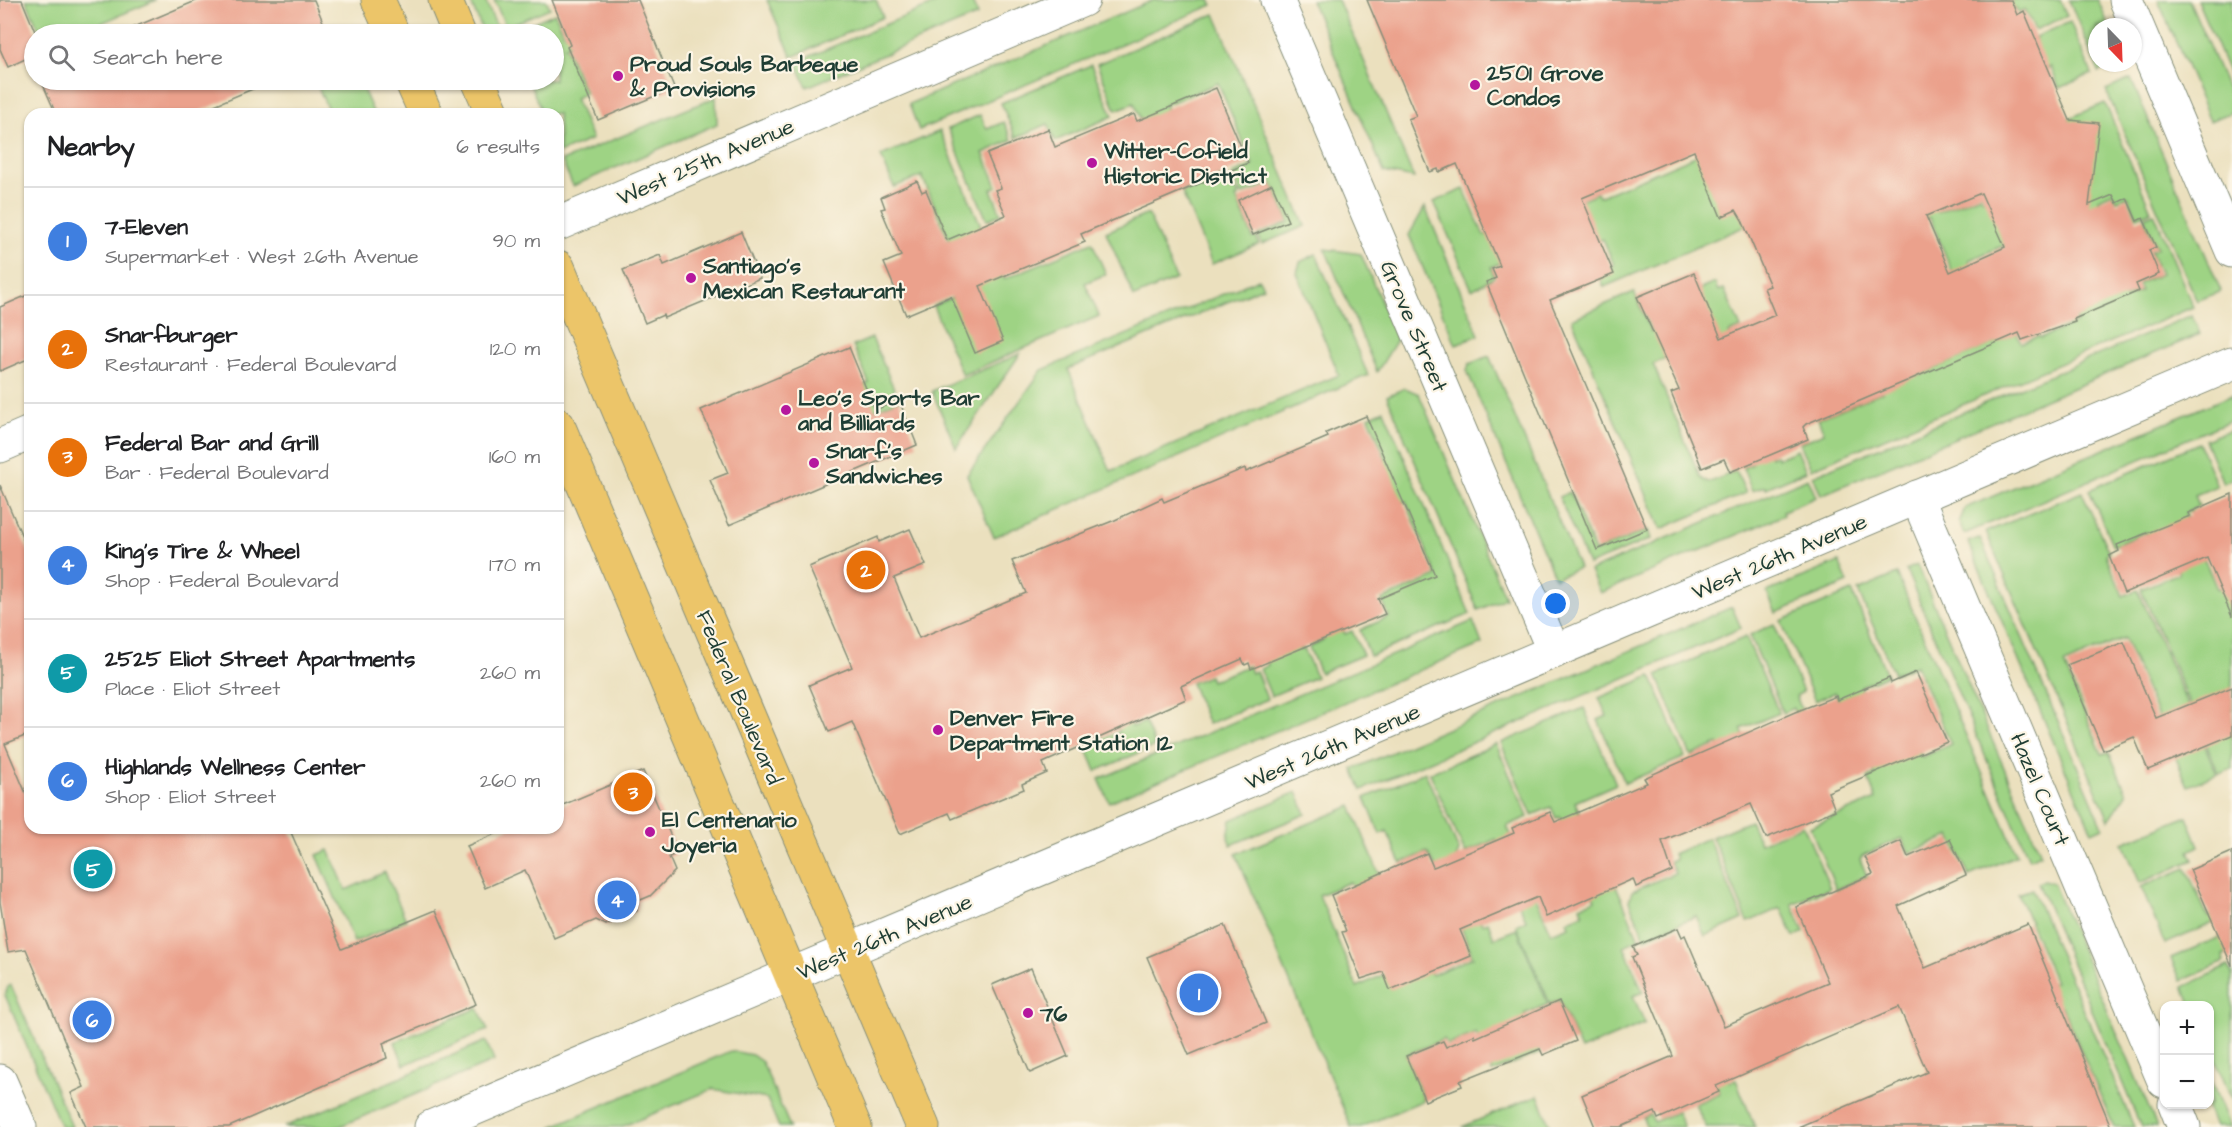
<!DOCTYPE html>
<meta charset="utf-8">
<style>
:root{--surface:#fff;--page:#f6f6f6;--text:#202124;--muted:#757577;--line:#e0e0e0;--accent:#b5179e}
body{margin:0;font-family:"Architects Daughter",sans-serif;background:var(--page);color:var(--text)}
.controls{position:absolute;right:18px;bottom:18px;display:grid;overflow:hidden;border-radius:12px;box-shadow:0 2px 4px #0004}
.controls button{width:54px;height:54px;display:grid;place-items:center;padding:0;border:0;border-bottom:2px solid var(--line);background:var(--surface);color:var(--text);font:30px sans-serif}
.compass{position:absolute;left:2088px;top:18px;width:54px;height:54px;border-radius:50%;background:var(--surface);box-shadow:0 2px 4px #0004;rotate:157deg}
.you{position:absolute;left:1556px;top:604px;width:21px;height:21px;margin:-15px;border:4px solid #fff;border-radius:50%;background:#1a73e8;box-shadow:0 0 0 9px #1a73e833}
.badge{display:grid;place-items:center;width:39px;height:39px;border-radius:50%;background:var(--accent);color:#fff;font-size:20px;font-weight:700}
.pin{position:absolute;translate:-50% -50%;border:3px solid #fff;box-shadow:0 2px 6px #0006}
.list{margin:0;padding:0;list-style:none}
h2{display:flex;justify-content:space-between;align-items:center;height:78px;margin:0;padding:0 24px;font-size:26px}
h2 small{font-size:20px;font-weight:400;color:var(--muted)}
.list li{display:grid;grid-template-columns:39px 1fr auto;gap:18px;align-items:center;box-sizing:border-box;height:108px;padding:0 24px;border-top:2px solid var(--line)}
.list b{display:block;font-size:22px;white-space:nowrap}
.list p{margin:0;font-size:20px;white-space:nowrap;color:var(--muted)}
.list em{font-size:20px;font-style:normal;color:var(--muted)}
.icon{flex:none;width:33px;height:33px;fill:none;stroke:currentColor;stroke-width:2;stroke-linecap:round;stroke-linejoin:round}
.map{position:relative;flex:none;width:2232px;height:1127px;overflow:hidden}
.search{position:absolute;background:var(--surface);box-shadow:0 2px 4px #0004;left:24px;top:24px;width:540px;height:66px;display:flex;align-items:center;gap:15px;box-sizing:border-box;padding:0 21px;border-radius:33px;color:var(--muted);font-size:22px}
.panel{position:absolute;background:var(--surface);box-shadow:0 2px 4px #0004;left:24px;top:108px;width:540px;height:726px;border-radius:18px}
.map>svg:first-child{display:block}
</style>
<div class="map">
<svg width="2232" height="1127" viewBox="0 0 2232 1127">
<rect width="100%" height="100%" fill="#fcf5e5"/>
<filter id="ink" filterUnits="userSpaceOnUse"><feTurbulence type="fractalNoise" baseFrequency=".0167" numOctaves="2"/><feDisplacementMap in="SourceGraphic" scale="12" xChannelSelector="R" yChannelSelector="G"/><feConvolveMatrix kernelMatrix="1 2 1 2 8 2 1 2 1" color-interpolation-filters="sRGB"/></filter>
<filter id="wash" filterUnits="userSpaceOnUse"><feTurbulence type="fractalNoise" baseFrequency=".008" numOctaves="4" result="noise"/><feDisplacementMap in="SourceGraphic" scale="24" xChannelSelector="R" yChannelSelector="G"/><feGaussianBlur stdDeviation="1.35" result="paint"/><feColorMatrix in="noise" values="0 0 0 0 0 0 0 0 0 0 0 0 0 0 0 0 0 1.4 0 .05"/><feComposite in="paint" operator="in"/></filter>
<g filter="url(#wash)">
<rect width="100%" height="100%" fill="#ebe0be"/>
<g fill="#9ed384" stroke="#5e885c" stroke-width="1.5">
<polygon points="26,0 156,0 75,34 41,34"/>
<polygon points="470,0 485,0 498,30 484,34"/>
<polygon points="494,0 546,0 550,8 506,27"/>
<polygon points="767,0 876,0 883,17 792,57"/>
<polygon points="944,0 971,0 978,15 807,87 796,62"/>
<polygon points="1154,0 1210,0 1213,5 919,130 909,104"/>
<polygon points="1311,0 1338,0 1414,178 1384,172"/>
<polygon points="2012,0 2060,0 2067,16 2035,30 2025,9 2018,12 2016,9 1969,28 1966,21"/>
<polygon points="2069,0 2098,0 2109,27 2097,27 2097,63 2120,63 2099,72"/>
<polygon points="2158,0 2189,0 2232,100 2232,112 2210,121"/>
<polygon points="2197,0 2232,0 2232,81"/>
<polygon points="555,13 564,34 630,18 565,46 585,93 575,98 592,139 559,153 558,114 543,114 528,80 554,80 554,34 508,33"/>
<polygon points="1215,14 1305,226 1262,244 1258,235 1289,222 1272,183 1242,195 1233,174 1253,165 1218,83 1165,105 1182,146 1150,142 1134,103 1116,110 1097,64"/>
<polygon points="2070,22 2092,74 2059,88 2051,67 2043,70 2035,37"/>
<polygon points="1091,65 1113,116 1055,141 1048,124 1016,138 1001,103"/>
<polygon points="2131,79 2221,291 2197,301 2106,90"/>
<polygon points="315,80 359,80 374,114 330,114"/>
<polygon points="1845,92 1797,204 1604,287 1598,272 1614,265 1603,239 1586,246 1522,225 1597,193 1599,197"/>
<polygon points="716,97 717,124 573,186 562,161"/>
<polygon points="2105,103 2151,211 2137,217 2128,196 2117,200 2113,193 2098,199 2100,205 1969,260 1978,282 1960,290 1930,218 1925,219 1918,202 1931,196 1938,212 1980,195 1982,199 1999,192 1984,155"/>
<polygon points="980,115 987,129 1004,122 1012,140 983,153 997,186 991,189 1001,214 987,220 948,129"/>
<polygon points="940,131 1004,279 1092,242 1106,274 1085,283 1099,316 962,375 933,306 970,290 922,176 894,187 881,156"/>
<polygon points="1220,177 1222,181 1231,177 1239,196 1236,198 1253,238 1256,237 1259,244 1212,264 1182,192"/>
<polygon points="1464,189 1484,236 1518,221 1508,260 1491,267 1494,277 1472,290 1434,202"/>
<polygon points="1425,207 1479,335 1456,345 1409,235"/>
<polygon points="2154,213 2193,307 1811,469 1800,443 1824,433 1818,419 1882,392 1828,265 1918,376 2017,333 2021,343 2039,336 2040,338 2077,323 2073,312 2121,291 2125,298 2141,291 2138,284 2161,274 2151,251 2157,248 2144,217"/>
<polygon points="1148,214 1176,279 1134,297 1106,232"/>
<polygon points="1325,249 1361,254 1397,340 1377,372"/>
<polygon points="1316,254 1368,375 994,537 967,475 1042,370 1259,279 1263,287 1068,369 1111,471 1339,375 1297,273 1300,262"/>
<polygon points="1715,283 1718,291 1724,289 1741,328 1729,333 1735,346 1695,347 1653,364 1700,477 1708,483 1736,471 1746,493 1661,529 1572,319 1634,292 1651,332 1677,320 1683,296"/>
<polygon points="2192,315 2200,334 1821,495 1813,476"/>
<polygon points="872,338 899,400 863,414 853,390 869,383 853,346"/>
<polygon points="1020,354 956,448 932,391"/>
<polygon points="1489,356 1579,568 1555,578 1467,371 1469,364"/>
<polygon points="1405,388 1419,394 1505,598 1478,610 1387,396"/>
<polygon points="2232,395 2232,420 1964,534 1959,523 1965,508"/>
<polygon points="1384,410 1470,614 1370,656 1360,630 1389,617 1382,600 1437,576 1406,501 1392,507 1345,475 1386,459 1369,417"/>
<polygon points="2232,429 2232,479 2223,483 2205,440"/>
<polygon points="2199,443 2217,486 2195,495 2199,506 2185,513 2217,589 2232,583 2232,769 2219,774 2141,589 2179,573 2161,531 2147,536 2145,532 2113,546 2089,490"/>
<polygon points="1765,444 1771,457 1776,455 1778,458 1797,450 1806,471 1766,488 1765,486 1752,491 1743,468 1752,464 1747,452"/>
<polygon points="1808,478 1816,497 1783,511 1784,515 1600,593 1590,571"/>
<polygon points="1570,492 1595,552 1648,530 1651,539 1588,565 1559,497"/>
<polygon points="2082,492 2109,553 2106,555 2123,596 2138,590 2217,774 2188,786 2124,638 2064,664 2102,754 2109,752 2127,794 2109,820 1986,532"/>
<polygon points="1980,538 2103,827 2092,832 1968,542"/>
<polygon points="1311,554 1345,634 1352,631 1363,655 1320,673 1309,647 1324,640"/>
<polygon points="1839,562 1848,583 1776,613 1767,592"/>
<polygon points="1917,565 2041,854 2029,859 1906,570"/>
<polygon points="1897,574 2017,855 1969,876 1951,836 1909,853 1902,838 1863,855 1860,859 1867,876 1836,889 1810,827 1876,799 1868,778 1875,775 1859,737 1917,746 1922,757 1951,744 1916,665 1894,674 1858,591"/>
<polygon points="1852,591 1887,675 1861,686 1863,693 1840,703 1835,692 1815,701 1781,621"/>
<polygon points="1732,607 1741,628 1362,790 1353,769"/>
<polygon points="1473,621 1482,644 1109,802 1099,779"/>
<polygon points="1774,624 1803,692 1796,696 1805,717 1798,720 1793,708 1783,713 1750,635"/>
<polygon points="1746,637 1779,713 1741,729 1747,744 1725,760 1718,744 1691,756 1657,675"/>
<polygon points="1297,643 1300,650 1304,649 1316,677 1271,696 1260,669 1268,665 1266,658"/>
<polygon points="1248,666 1251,673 1256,671 1267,699 1208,724 1191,683 1209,676 1211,681"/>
<polygon points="1651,676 1685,757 1625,783 1598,720 1607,716 1599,698"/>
<polygon points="1584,708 1616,784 1575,802 1588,833 1593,832 1639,939 1624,946 1643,992 1633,996 1645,1023 1581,1050 1559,1000 1550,1004 1516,925 1526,920 1515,895 1512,840 1551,933 1569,926 1567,921 1583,914 1580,906 1595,900 1560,817 1556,818 1551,807 1532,815 1501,743"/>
<polygon points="1128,717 1132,727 1145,722 1155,746 1096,771 1081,735 1085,733 1090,745 1119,732 1116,722"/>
<polygon points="1496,744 1528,817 1507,826 1512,837 1499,844 1496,839 1465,853 1430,773"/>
<polygon points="1425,772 1459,851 1445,883 1427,852 1401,863 1387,831 1380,834 1365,798"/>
<polygon points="1297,792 1306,814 1231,845 1228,838 1231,820"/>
<polygon points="1351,806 1380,876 1354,888 1350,882 1319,895 1357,987 1424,956 1432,975 1473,957 1459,922 1478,914 1482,924 1488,922 1494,938 1517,929 1548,1004 1524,1014 1540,1053 1492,1072 1476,1033 1447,1045 1444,1039 1406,1055 1424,1100 1361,1127 1351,1127 1236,854"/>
<polygon points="2187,816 2199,846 2189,851 2193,860 2140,883 2123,843"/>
<polygon points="1750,821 1760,843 1803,825 1830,888 1792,904 1804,932 1794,937 1781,908 1748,922 1712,837"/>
<polygon points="1708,838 1743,919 1705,936 1696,916 1645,938 1629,901 1632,891 1675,873 1670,861 1675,859 1673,854"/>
<polygon points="329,850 346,890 385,872 406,920 354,942 317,855"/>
<polygon points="2186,868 2208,917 2232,907 2232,915 2165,944 2141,887"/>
<polygon points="2044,880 2053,883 2157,1127 2141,1127 2038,883"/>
<polygon points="2032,889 2134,1127 2114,1127 2062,1006 2028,994 2055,982 2018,894"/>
<polygon points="2232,932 2232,952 2223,956 2225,962 2181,981 2171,958"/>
<polygon points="2229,966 2232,974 2232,1100 2210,1047 2210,1006 2191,1005 2183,987"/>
<polygon points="11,985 72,1127 61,1127 5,995 8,987"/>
<polygon points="478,1008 488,1030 404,1065 395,1042"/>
<polygon points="1706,1024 1730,1082 1736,1080 1755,1127 1706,1127 1695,1104 1720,1093 1694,1029"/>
<polygon points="486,1041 494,1061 338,1127 284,1127"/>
<polygon points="731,1051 752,1055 762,1062 790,1127 779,1127 767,1099 713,1089 621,1127 551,1127"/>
<polygon points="2210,1079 2230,1127 2215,1127 2206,1105 2210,1104"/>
<polygon points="1538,1095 1551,1127 1462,1127"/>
<polygon points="1677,1112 1684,1127 1647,1127 1643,1118 1650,1114 1654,1122"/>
</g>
<g id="blocks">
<g fill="#eba18c" fill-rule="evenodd">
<polygon points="0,0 22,0 36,34 34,55 8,67 0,49"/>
<polygon points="198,0 314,0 328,34 118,34"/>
<polygon points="552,0 638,0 674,88 598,120 567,47 570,45"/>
<path d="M 1367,0 L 2011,0 L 2017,15 L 2024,11 L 2070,120 L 2099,123 L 2089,205 L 2113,195 L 2117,203 L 2127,198 L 2137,221 L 2143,218 L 2156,247 L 2149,250 L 2159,274 L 2136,284 L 2139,291 L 2074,319 L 2075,322 L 2022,340 L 2019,333 L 1806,424 L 1803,427 L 1808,439 L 1730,472 L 1724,459 L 1702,468 L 1671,393 L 1679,390 L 1637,297 L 1694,273 L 1721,338 L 1775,315 L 1764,288 L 1770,286 L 1742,220 L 1736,210 L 1721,217 L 1694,151 L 1582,198 L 1614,274 L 1550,300 L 1647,529 L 1597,550 L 1486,282 L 1496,278 L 1492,269 L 1500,266 L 1457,164 L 1439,172 L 1438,169 L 1430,172 L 1408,119 L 1416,116 ZM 1981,193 L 2005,247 L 1950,272 L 1926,216 Z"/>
<polygon points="41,80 274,80 193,114 56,114"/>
<polygon points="1216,88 1248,163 1081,234 1085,242 980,286 1003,341 975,353 951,296 906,315 884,263 901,256 881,209 885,208 881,197 917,181 922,192 926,190 947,240 1006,215 995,190 1001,188 987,154 1048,129 1055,147 1134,114 1137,121"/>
<polygon points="1272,184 1288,221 1253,235 1238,200"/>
<polygon points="741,232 760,278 664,318 663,315 645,323 623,270 660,255 664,265"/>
<polygon points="30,294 30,358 0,371 0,307"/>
<polygon points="849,347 875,410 899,400 917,445 729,525 710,480 728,473 701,410"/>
<polygon points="1366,416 1435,575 1378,599 1385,614 1251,669 1249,663 1245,665 1242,659 1181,686 1186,699 1043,763 1047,773 1022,784 1024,789 952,819 949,813 900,834 852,722 829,732 809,685 852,667 809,567 878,537 879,542 910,529 926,565 894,578 919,638 1026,593 1012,561 1115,520 1162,498 1164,502 1245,468 1246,472 1328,437 1326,433"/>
<polygon points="0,485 30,555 30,734 5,744 30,803 30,828 289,828 342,949 436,910 476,1004 383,1043 387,1058 229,1127 86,1127 71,1093 84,1087 26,949 8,952 0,902"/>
<polygon points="2232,494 2232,617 2207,558 2124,593 2109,556 2119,551 2117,545 2190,516 2188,513"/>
<polygon points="2124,642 2156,718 2232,687 2232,735 2148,770 2134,737 2103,750 2067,665"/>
<polygon points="1916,672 1947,742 1828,792 1835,810 1766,838 1751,804 1662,841 1672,871 1636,887 1633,879 1546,917 1538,897 1460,930 1471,956 1390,990 1383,972 1361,979 1342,932 1346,931 1331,895 1427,853 1433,867 1436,866 1514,833 1512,828 1550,812 1555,822 1647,783 1644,778 1795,712 1836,696 1837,700 1889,678 1891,683"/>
<polygon points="643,771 678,853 669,857 675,871 650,896 638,901 637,911 606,925 596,920 554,938 525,870 485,888 467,846 509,828 558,828 558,807"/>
<polygon points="1950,839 1966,875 1898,906 1925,968 2028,924 2111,1127 1798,1127 1927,1072 1899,1007 1716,1086 1719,1092 1658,1119 1655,1112 1621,1127 1595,1127 1582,1095 1673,1056 1632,957 1637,955 1633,947 1678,928 1682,937 1685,935 1724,1026 1828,982 1796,907 1873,874 1865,857 1901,841 1908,857"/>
<polygon points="2232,852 2232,966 2190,870"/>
<polygon points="1225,925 1266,1023 1189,1055 1147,957"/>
<polygon points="1031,968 1068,1056 1030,1073 992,985"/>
<polygon points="1559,1001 1576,1041 1543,1055 1540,1049 1460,1081 1462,1086 1425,1101 1406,1056 1443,1041 1446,1047 1474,1035 1475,1038"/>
</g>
</g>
</g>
<g filter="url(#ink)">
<use href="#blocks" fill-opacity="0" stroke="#858e79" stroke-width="1.5"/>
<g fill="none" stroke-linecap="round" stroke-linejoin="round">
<defs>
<g id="minor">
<polyline points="1277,0 1554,652"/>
<polyline points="2126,0 2232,251"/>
<polyline points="558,224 1083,0"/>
<polyline points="0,446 30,433"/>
<polyline points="1917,497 2164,1081"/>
<polyline points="0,1081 20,1127"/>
<polyline points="2175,1104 2184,1127"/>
<polyline points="431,1127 2232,364"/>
</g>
<g id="major">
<polyline points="378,0 393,34"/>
<polyline points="445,0 459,34"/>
<polyline points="411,80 426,114"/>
<polyline points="478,80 493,114"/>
<polyline points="558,267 923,1127"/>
<polyline points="558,425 855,1127"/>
</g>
</defs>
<use href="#minor" stroke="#858e79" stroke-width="35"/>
<use href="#major" stroke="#858e79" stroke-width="35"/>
<use href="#minor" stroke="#fff" stroke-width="33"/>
<use href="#major" stroke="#ecc569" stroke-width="33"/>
</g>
</g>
<g fill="#b5179e" stroke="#fcf5e5" stroke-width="2">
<circle cx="618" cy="76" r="6"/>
<circle cx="1475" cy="85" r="6"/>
<circle cx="1092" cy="163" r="6"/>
<circle cx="691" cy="278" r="6"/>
<circle cx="786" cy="410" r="6"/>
<circle cx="814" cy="463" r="6"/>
<circle cx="938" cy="730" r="6"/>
<circle cx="650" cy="832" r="6"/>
<circle cx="1028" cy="1013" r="6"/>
</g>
<g text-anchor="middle" stroke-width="4.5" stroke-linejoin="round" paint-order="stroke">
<g font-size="22" font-weight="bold" fill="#1f3d34" stroke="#fcf5e5" text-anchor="start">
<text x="630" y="71">Proud Souls Barbeque<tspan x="630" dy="25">&amp; Provisions</tspan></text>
<text x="1487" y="80">2501 Grove<tspan x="1487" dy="25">Condos</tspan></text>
<text x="1104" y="158">Witter-Cofield<tspan x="1104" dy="25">Historic District</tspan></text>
<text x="703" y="273">Santiago's<tspan x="703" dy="25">Mexican Restaurant</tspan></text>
<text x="798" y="405">Leo's Sports Bar<tspan x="798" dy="25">and Billiards</tspan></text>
<text x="826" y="458">Snarf's<tspan x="826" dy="25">Sandwiches</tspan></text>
<text x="950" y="725">Denver Fire<tspan x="950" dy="25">Department Station 12</tspan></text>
<text x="662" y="827">El Centenario<tspan x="662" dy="25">Joyeria</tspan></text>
<text x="1040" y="1021">76</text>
</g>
<g font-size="22" fill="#1f3d34" stroke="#fcf5e5">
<text transform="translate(705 161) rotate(-23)" y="8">West 25th Avenue</text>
<text transform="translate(1415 326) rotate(67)" y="8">Grove Street</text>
<text transform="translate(1779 556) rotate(-23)" y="8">West 26th Avenue</text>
<text transform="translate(740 697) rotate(67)" y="8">Federal Boulevard</text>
<text transform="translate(1332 746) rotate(-23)" y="8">West 26th Avenue</text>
<text transform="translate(2041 789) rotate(67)" y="8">Hazel Court</text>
<text transform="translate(884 936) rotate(-23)" y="8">West 26th Avenue</text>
</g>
</g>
</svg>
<div class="controls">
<button>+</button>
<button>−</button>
</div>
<svg class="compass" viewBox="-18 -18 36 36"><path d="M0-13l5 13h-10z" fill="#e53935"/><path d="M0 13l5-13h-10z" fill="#757577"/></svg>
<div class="you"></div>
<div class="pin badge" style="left:1199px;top:993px;background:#3f7fe0">1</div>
<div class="pin badge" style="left:866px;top:570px;background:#e8710a">2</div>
<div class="pin badge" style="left:633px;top:792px;background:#e8710a">3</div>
<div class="pin badge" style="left:617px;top:900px;background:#3f7fe0">4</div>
<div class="pin badge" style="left:93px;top:869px;background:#0f9aa8">5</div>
<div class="pin badge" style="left:92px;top:1020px;background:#3f7fe0">6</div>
<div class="search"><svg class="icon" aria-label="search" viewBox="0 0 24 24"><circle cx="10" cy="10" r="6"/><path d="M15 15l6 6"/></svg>Search here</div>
<section class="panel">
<h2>Nearby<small>6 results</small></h2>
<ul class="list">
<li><span class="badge" style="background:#3f7fe0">1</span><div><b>7-Eleven</b><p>Supermarket · West 26th Avenue</p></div><em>90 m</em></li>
<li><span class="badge" style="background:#e8710a">2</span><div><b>Snarfburger</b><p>Restaurant · Federal Boulevard</p></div><em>120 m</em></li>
<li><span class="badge" style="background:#e8710a">3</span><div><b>Federal Bar and Grill</b><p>Bar · Federal Boulevard</p></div><em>160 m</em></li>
<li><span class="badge" style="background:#3f7fe0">4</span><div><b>King's Tire &amp; Wheel</b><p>Shop · Federal Boulevard</p></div><em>170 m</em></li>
<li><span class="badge" style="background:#0f9aa8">5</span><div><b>2525 Eliot Street Apartments</b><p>Place · Eliot Street</p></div><em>260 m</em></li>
<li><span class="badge" style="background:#3f7fe0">6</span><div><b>Highlands Wellness Center</b><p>Shop · Eliot Street</p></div><em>260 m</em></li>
</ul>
</section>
</div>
